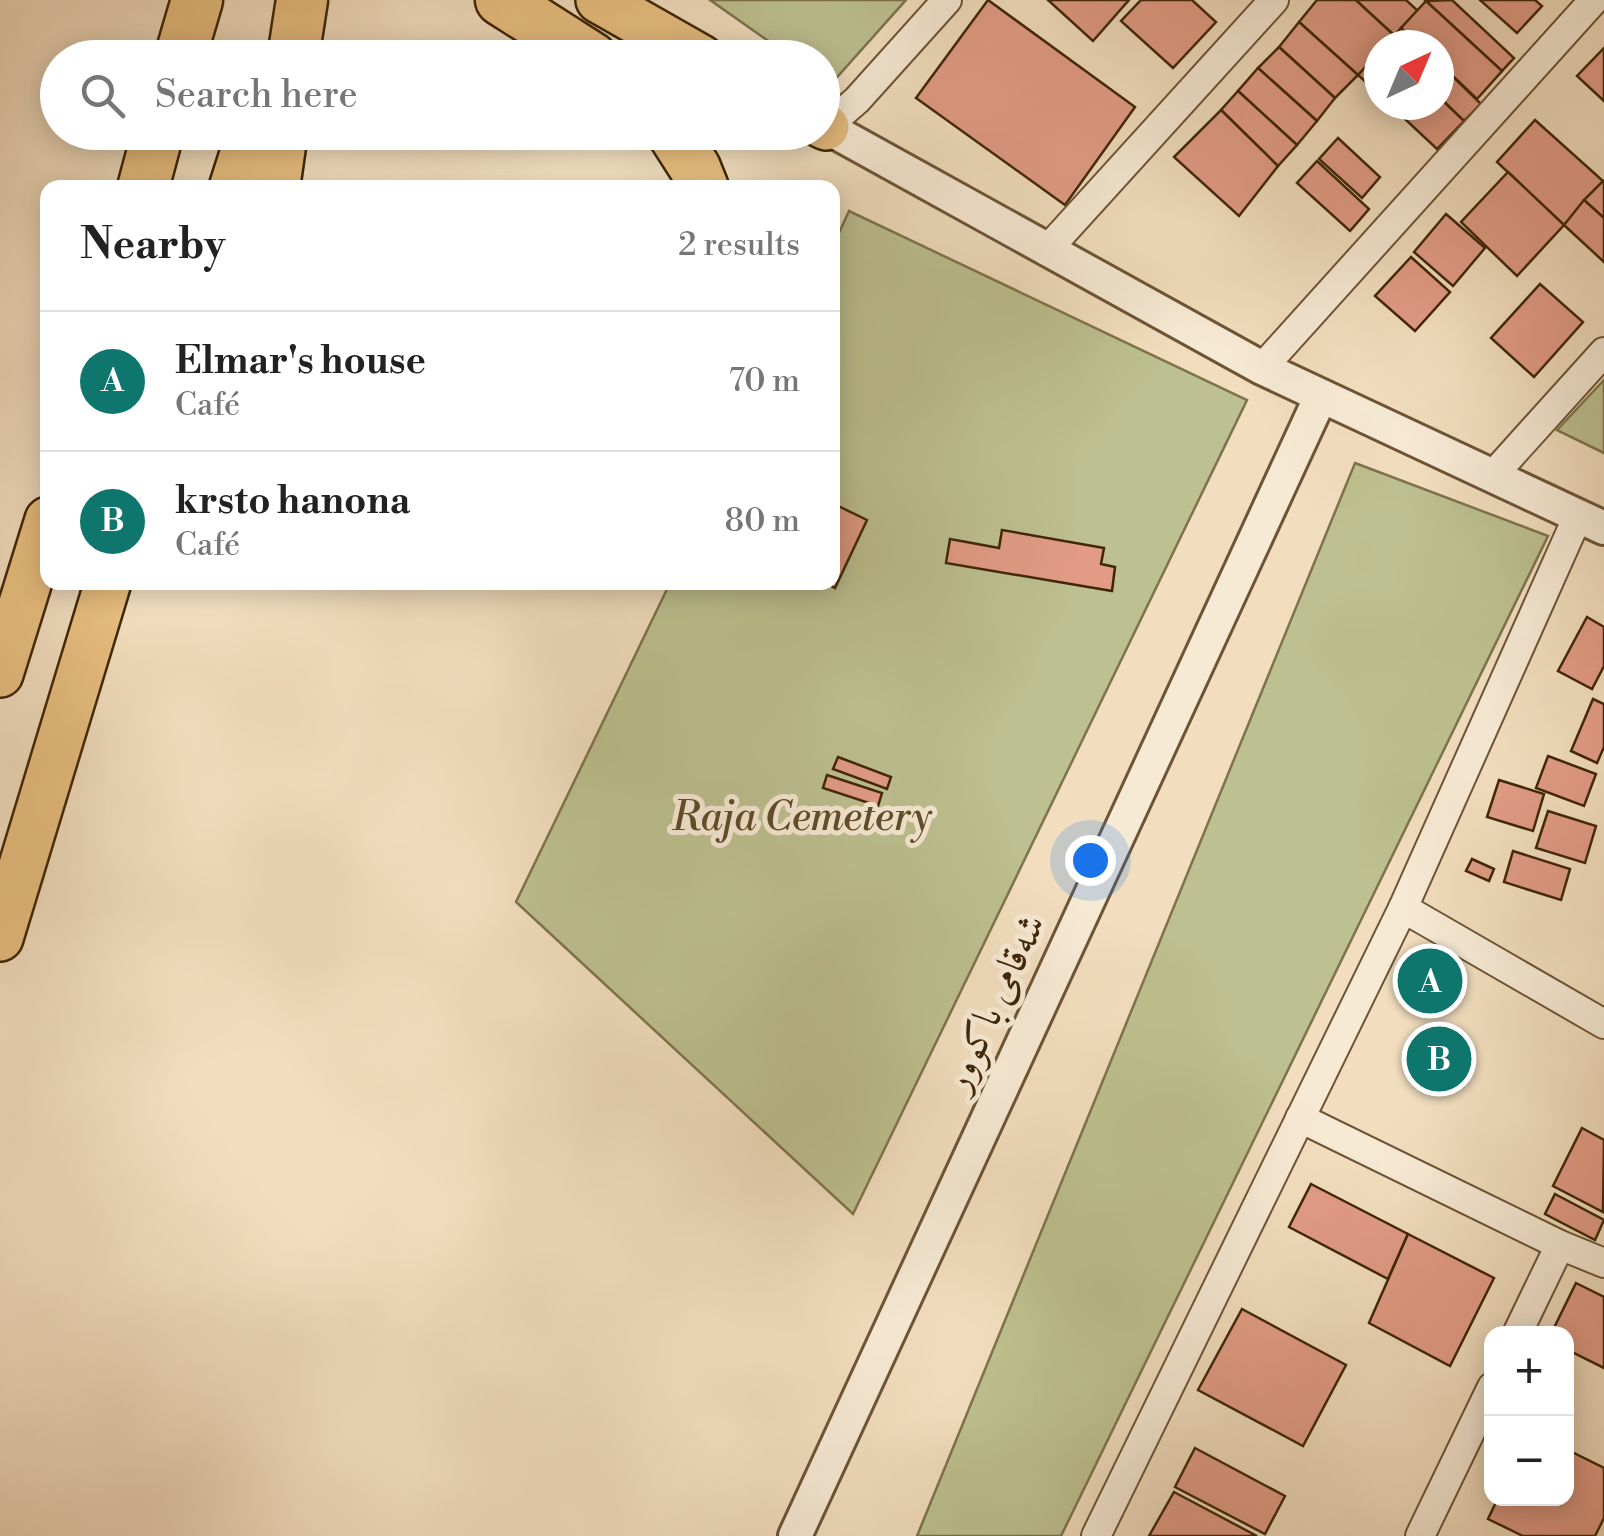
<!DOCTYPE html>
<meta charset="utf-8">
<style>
:root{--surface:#fff;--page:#f2f2f2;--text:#222;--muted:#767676;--line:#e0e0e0;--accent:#0f766e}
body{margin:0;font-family:"Libre Bodoni",Amiri,serif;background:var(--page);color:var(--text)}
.controls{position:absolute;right:30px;bottom:30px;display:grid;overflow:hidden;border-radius:20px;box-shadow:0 5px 25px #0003}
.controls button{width:90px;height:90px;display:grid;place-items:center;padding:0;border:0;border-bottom:2px solid var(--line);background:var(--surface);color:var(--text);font:50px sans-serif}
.compass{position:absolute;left:1364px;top:30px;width:90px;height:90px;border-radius:50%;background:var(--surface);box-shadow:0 5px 25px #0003;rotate:44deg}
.you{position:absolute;left:1090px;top:860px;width:35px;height:35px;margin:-25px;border:8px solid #fff;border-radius:50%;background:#1a73e8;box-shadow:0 0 0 15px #1a73e833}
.badge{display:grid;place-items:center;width:65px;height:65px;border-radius:50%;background:var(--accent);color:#fff;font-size:32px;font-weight:700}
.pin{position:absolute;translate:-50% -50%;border:5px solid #fff;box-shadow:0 2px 10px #0006}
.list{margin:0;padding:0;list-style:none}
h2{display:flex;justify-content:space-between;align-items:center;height:130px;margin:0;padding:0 40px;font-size:42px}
h2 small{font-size:32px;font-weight:400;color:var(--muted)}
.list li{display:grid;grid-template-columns:65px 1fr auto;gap:30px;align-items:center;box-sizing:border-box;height:140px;padding:0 40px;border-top:2px solid var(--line)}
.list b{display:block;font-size:38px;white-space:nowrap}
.list p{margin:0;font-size:32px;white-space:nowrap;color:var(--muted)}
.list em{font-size:32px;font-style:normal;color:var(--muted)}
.icon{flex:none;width:55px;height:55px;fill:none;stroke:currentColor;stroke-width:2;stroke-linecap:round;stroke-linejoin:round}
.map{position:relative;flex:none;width:1604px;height:1536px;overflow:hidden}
.search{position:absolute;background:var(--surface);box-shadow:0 5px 25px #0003;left:40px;top:40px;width:800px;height:110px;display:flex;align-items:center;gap:25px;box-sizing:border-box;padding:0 35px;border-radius:55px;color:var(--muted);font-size:38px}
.panel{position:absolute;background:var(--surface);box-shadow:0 5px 25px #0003;left:40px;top:180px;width:800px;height:410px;border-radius:20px}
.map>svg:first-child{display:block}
</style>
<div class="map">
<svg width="1604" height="1536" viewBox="0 0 1604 1536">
<rect width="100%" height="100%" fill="#f2debf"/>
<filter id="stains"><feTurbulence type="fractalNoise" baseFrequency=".002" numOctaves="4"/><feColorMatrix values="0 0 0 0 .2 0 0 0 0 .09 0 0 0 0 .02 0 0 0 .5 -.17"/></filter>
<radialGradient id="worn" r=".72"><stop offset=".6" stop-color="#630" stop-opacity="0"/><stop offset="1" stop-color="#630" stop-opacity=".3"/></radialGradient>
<g fill="#bdc090" stroke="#7e734c" stroke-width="2.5">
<polygon points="710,0 906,0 830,85 823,80 822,58 791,57"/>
<polygon points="849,211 1247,400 853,1214 516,902 670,583 832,582 833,246"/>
<polygon points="1604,380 1604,453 1557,430"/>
<polygon points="1355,463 1548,536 1061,1536 917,1536"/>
</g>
<g fill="#e29c86" stroke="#3f2607" stroke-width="2.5">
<polygon points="988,0 1135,107 1065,205 916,98"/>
<polygon points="1048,0 1129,0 1093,41"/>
<polygon points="1141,0 1192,0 1216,22 1173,68 1121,21"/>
<polygon points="1317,0 1356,0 1395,36 1386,45 1379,45 1379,53 1358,75 1299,22"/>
<polygon points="1356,0 1406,0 1418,11 1395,36"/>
<polygon points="1452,0 1514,58 1502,71 1426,1"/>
<polygon points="1480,0 1535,0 1542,6 1517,33"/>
<polygon points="1426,1 1502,71 1477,99 1439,63 1439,45 1419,45 1401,28"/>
<polygon points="1299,22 1358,75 1335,98 1279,47"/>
<polygon points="1401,28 1419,45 1386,45"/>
<polygon points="1279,47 1335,98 1317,121 1258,68"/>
<polygon points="1604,48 1604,101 1577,76"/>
<polygon points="1379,53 1379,94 1358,75"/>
<polygon points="1439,63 1481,104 1464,121 1439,97"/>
<polygon points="1258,68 1317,121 1297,145 1238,91"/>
<polygon points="1238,91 1297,145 1278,166 1221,110"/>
<polygon points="1439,97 1464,121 1437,149 1390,105 1439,105"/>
<polygon points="1221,110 1278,166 1239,216 1174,157"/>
<polygon points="1535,120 1603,181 1564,225 1497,162"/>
<polygon points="1338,138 1380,177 1362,198 1319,159"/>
<polygon points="1317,161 1369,209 1350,231 1297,183"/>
<polygon points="1508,172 1564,225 1517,276 1461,222"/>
<polygon points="1603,181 1604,183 1604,218 1584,200"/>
<polygon points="1584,200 1604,218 1604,262 1564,225"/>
<polygon points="1446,214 1485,248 1453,286 1414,252"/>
<polygon points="1411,257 1450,292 1415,331 1375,296"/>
<polygon points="1540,284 1583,322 1534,377 1491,338"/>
<polygon points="832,503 867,520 835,588 824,582 832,582"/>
<polygon points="1002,530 1104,548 1101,564 1115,567 1112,591 946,563 950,539 999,548"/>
<polygon points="1587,617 1604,627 1604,666 1592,689 1558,671"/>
<polygon points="1593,699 1604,704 1604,747 1597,763 1571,751"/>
<polygon points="1548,756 1596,774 1584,806 1536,788"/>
<polygon points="838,757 891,777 887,789 833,769"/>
<polygon points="827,775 882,793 878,806 823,788"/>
<polygon points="1499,780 1544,794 1533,831 1487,817"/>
<polygon points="1548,811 1596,826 1585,863 1536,848"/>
<polygon points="1513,851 1570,869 1561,900 1504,882"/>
<polygon points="1472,859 1494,869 1489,881 1466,871"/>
<polygon points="1582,1128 1604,1140 1603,1212 1553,1186"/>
<polygon points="1311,1184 1408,1234 1388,1279 1289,1227"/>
<polygon points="1555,1194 1604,1220 1595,1240 1545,1214"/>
<polygon points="1408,1234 1494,1278 1450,1366 1369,1323"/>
<polygon points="1576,1283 1604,1297 1604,1368 1566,1349 1566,1334 1551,1334"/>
<polygon points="1242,1309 1346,1365 1303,1446 1198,1390"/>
<polygon points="1195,1448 1285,1496 1265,1534 1175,1487"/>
<polygon points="1566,1449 1604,1468 1604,1518 1595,1536 1523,1536 1488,1519 1498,1498 1566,1498"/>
<polygon points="1174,1492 1257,1536 1149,1536"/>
</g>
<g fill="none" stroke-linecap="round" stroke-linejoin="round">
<defs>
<g id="minor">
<polyline points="826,127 857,100 947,0"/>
<polyline points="1046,251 1274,0"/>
<polyline points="1262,368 1594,0"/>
<polyline points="1494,474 1604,352"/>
<polyline points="1403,908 1604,1024"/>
<polyline points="1300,1118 1560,1245"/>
<polyline points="1517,1334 1560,1245 1604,1263"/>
<polyline points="1096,1536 1403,908 1578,516"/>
<polyline points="1420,1536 1492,1387"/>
</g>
<g id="tertiary">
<polyline points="826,127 1262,368 1604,528"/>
<polyline points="795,1536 1321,396"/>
</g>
<g id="trunk">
<polyline points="599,0 701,58"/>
<polyline points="822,125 826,127"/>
<polyline points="232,188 250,132"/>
<polyline points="0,674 48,520"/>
<polyline points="0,938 108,582"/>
</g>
<g id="motorway">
<polyline points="501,0 592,58"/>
<polyline points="180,58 197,0"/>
<polyline points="293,58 302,0"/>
<polyline points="672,132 695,168 703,188"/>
<polyline points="143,188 158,132"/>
<polyline points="274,188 282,132"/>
</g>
</defs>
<use href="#minor" stroke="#6c5435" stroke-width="32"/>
<use href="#tertiary" stroke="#6c5435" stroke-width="38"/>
<use href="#trunk" stroke="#3f2607" stroke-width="50"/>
<use href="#motorway" stroke="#3f2607" stroke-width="55"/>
<use href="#minor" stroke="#f7ead5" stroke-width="28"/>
<use href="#tertiary" stroke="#f7ead5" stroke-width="32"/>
<use href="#trunk" stroke="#e9bf80" stroke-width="45"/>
<use href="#motorway" stroke="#e9bf80" stroke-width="50"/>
</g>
<g text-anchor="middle" stroke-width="10" stroke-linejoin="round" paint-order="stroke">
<g font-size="40" font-style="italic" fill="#5e4c29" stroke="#f7ead5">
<text x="802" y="830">Raja Cemetery</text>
</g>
<g font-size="40" fill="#3f2607" stroke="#f7ead5">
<text transform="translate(993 1002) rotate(-65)" y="14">شەقامی باکوور</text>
</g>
</g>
<rect width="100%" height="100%" filter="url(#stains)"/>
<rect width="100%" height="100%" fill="url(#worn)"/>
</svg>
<div class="controls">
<button>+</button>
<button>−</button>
</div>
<svg class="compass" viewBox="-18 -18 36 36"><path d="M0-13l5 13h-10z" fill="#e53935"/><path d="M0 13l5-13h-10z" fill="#767676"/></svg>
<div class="you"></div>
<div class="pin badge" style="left:1430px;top:981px">A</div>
<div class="pin badge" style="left:1439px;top:1059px">B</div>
<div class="search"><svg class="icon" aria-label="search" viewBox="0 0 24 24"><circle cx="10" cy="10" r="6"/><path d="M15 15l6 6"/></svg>Search here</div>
<section class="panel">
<h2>Nearby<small>2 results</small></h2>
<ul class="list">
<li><span class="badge">A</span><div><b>Elmar's house</b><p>Café</p></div><em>70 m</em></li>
<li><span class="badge">B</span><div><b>krsto hanona</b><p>Café</p></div><em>80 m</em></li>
</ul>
</section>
</div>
